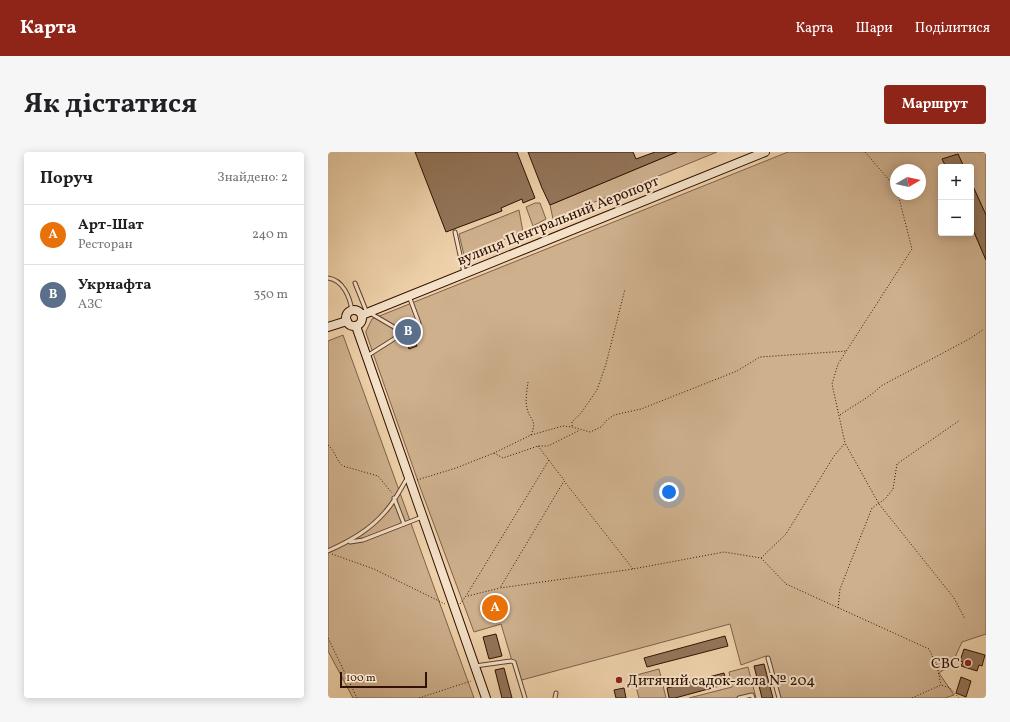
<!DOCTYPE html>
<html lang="uk">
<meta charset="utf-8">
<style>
:root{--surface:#fff;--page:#f6f6f6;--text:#202124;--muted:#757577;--line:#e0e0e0;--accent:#8f2418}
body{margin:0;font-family:Vollkorn,serif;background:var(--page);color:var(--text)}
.controls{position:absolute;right:12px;top:12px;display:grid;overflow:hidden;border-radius:4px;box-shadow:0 2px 10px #0003}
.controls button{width:36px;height:36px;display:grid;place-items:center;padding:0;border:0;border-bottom:1px solid var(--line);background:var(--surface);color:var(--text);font:20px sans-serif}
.compass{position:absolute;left:562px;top:12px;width:36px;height:36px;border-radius:50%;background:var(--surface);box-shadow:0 2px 10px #0003;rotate:81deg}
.scale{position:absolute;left:12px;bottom:10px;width:87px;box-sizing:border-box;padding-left:4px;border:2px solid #301102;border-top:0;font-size:11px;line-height:14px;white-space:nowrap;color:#301102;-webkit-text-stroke:3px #f4e1c8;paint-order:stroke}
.you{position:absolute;left:341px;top:340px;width:14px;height:14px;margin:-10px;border:3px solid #fff;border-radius:50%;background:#1a73e8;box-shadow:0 0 0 6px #1a73e833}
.badge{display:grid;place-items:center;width:26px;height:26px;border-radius:50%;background:var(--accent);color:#fff;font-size:13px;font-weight:700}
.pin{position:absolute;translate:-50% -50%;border:2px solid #fff;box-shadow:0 1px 4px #0006}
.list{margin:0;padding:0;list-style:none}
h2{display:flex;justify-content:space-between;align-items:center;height:52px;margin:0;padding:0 16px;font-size:17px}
h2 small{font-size:13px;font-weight:400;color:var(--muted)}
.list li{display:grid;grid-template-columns:26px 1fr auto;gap:12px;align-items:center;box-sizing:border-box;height:60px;padding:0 16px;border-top:1px solid var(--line)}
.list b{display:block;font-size:15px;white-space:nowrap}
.list p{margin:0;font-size:13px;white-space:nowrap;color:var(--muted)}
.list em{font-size:13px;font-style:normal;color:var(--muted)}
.map{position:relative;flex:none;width:658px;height:546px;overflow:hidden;border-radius:4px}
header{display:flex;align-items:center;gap:24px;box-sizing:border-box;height:56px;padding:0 20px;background:var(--accent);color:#fff}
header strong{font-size:19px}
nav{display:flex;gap:22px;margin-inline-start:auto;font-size:14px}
.intro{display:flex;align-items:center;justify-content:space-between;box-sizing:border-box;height:96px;padding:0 24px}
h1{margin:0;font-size:28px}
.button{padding:10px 18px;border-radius:4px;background:var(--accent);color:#fff;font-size:14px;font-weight:700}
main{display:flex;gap:24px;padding:0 24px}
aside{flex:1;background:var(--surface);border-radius:4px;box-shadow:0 2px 10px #0003}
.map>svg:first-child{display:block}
</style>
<header>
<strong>Карта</strong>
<nav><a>Карта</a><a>Шари</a><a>Поділитися</a></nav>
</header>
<div class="intro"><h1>Як дістатися</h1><a class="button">Маршрут</a></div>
<main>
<aside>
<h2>Поруч<small>Знайдено: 2</small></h2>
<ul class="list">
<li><span class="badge" style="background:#e8710a">A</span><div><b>Арт-Шат</b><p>Ресторан</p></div><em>240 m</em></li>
<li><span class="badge" style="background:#5c6f8a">B</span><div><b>Укрнафта</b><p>АЗС</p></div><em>350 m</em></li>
</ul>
</aside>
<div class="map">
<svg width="658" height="546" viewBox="0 0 658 546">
<rect width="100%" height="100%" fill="#eed1aa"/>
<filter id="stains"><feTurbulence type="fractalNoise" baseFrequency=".005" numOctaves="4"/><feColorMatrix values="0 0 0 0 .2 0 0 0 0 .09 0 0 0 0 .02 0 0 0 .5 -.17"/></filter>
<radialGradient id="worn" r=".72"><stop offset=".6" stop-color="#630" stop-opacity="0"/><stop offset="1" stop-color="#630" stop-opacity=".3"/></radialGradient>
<g fill="#ceb08d" stroke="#7f6048" fill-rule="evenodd">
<polygon points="349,0 389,0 225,67 222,53"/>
<path d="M 460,0 L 658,0 L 658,63 L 643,30 L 643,15 L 636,15 L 630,2 L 615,7 L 618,15 L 613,15 L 613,81 L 643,81 L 643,73 L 658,108 L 658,482 L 634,490 L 624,512 L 611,521 L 626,543 L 617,546 L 452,546 L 438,504 L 413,513 L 402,472 L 190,529 L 173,472 L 146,480 L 92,335 L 38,181 L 38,179 L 44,167 ZM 568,18 L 592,18 L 592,42 L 568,42 Z"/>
<polygon points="207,51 212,51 218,67 205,74 198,55"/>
<polygon points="191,58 195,80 136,103 131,82"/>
<polygon points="15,183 146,546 25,546 0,499 0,189"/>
<polygon points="420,515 428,546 361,546 404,535 401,520"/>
<polygon points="331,517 338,546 311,546 305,524"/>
</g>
<g fill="#937559" stroke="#301102">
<polygon points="87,0 189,0 207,46 195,51 194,47 173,56 174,59 118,80"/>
<polygon points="200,0 305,0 308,7 327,0 349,0 222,53 214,36"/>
<polygon points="630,2 636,15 618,15 614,7"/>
<polygon points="643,30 658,63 658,108 643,73"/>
<polygon points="80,169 81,171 79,175 83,177 89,194 81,197 75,180 77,176 73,174 72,171"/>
<polygon points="169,447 172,464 165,465 162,448"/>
<polygon points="168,482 174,504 161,507 155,485"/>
<polygon points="397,484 400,494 319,515 316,506"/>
<polygon points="636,497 657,503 654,514 651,513 649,519 633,514 635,510 632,509"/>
<polygon points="436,512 445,546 434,546 426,514"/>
<polygon points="176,516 184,546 174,546 167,518"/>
<polygon points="396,521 399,532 347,546 341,546 339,536"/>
<polygon points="633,525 643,529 638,545 628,541"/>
<polygon points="296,536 298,546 288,546 286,538"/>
</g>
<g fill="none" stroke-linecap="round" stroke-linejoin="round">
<defs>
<g id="lane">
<polyline points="127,80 136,121"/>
<path d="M 0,126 C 15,128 22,145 24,159"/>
<polyline points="27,131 39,161"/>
<polyline points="81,144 91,171 82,174"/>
<polyline points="42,161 71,178"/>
<polyline points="39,204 69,185 71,178 74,177"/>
<polyline points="66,346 76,372"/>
<polyline points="22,390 35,388 94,365"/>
<path d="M 0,399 C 22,389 42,378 58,359 C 67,349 73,336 80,325"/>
<polyline points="440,506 451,546"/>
<polyline points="147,514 183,509 186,510 197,546"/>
<polyline points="227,546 228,541"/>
<polyline points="411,546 424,543 425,546"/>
</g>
<g id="secondary">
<circle cx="26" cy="166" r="8"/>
<polyline points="34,163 437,0"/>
<polyline points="28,174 158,546"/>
<polyline points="0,175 19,169"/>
</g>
</defs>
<use href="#lane" stroke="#60412c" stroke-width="5"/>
<use href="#secondary" stroke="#301102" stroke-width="10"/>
<g stroke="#301102" stroke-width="1" stroke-dasharray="1 2" stroke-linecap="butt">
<polyline points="537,0 568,36"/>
<polyline points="570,42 584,97 510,212 504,232 517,291 551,352 626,446 637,467"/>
<path d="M 200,230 C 199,238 197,248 199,256 C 201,268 210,267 203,283"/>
<path d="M 512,263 C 526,253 541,246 553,234 L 643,186 L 656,177"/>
<polyline points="244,274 244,270 253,261 269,238 278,212 297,137"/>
<path d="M 0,293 C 8,300 7,307 15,314 L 50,324 L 64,341"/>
<polyline points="210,294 236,328"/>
<polyline points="166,301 175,306 210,294 220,294 252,278"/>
<polyline points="89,328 128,316 166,301 203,283 235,274 244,275 262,280 273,275 279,268 286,263 313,257 409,219 432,205 519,199"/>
<polyline points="4,402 46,417 117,452"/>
<polyline points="433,406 458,382 506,304 517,291"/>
<polyline points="305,417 236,329 172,436 305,417 396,400 433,406 458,432 601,497 609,514 613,533"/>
<polyline points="140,444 172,436"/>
<polyline points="132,452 138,444 221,308"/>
<polyline points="510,456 512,437 544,356 557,347 565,337 569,312 632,268"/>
<polyline points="0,486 29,546"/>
<polyline points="91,546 143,529"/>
<polyline points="584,546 613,533 622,536 631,546"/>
</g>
<use href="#lane" stroke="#f4e1c8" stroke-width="3"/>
<use href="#secondary" stroke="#f4e1c8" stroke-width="8"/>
</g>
<g fill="#8f2418" stroke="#f4e1c8" stroke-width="1.5">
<circle cx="640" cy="511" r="4"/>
<circle cx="291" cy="528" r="4"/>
</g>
<g text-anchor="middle" stroke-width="4" stroke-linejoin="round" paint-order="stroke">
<g font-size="15" fill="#301102" stroke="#f4e1c8">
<text transform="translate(230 68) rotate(-22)" y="5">вулиця Центральний Аеропорт</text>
</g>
<g font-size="15" fill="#301102" stroke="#f4e1c8" text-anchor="end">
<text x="632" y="516">СВС</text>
<text x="299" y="533" text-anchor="start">Дитячий садок-ясла № 204</text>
</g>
</g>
<rect width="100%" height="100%" filter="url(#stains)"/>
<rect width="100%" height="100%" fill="url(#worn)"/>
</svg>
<div class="controls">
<button>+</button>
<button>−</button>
</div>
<svg class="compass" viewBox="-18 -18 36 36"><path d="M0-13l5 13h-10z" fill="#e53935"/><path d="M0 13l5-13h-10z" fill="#757577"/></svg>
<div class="scale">100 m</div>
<div class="you"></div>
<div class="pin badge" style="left:167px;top:456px;background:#e8710a">A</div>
<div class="pin badge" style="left:80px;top:180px;background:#5c6f8a">B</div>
</div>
</main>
